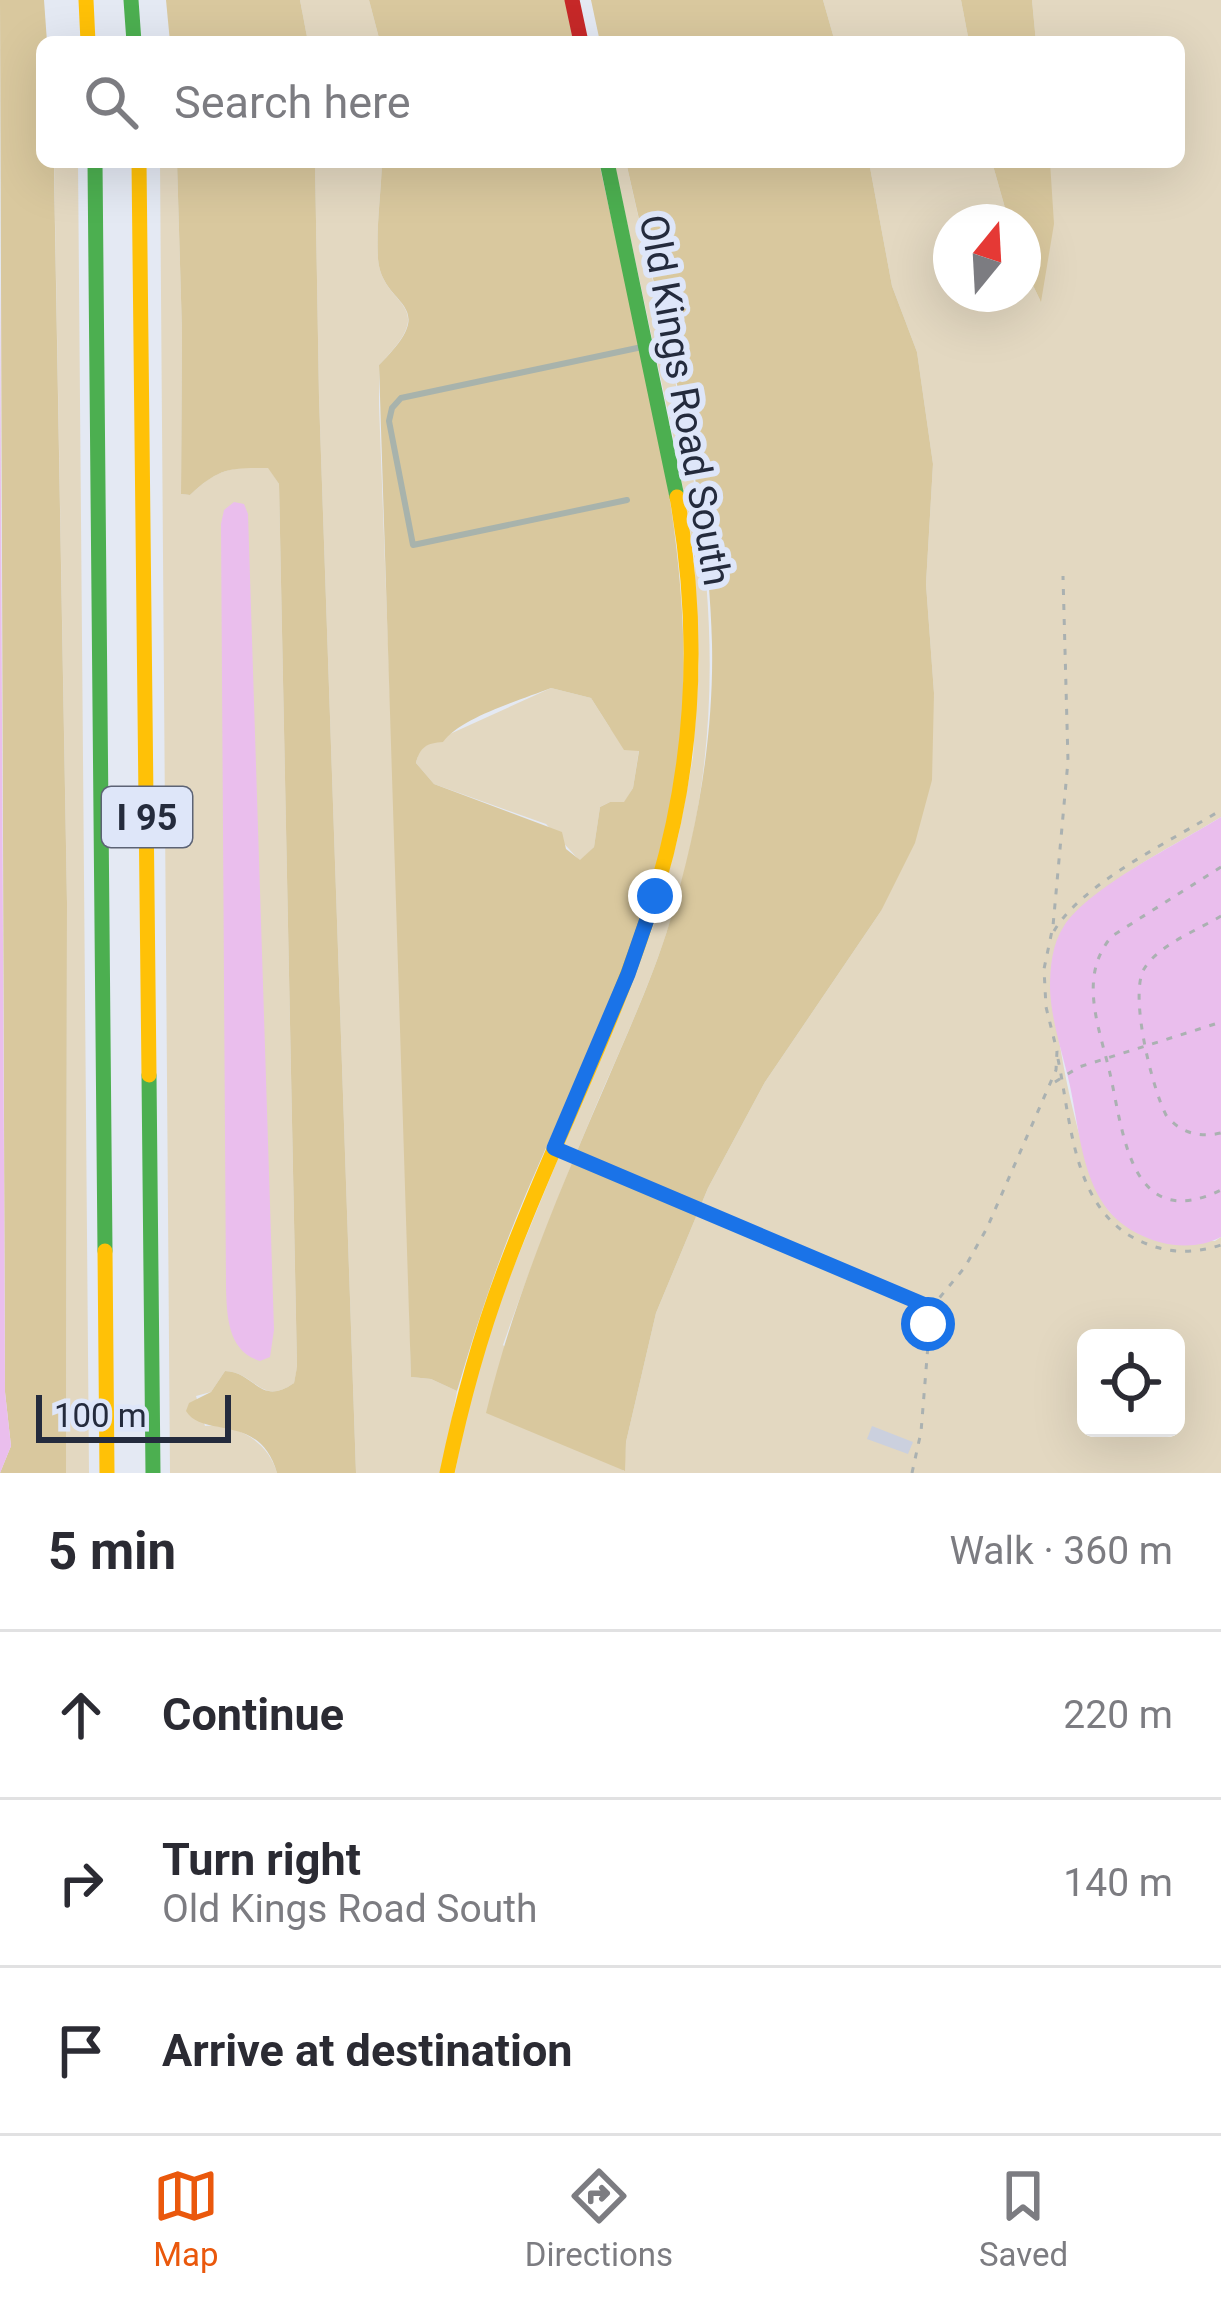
<!DOCTYPE html>
<meta charset="utf-8">
<style>
:root{--surface:#fff;--page:#f7f7f7;--text:#2b2b33;--muted:#7c7c81;--line:#e1e1e2;--accent:#ea580c}
body{margin:0;font-family:Roboto,sans-serif;background:var(--page);color:var(--text)}
.controls{position:absolute;right:36px;bottom:36px;display:grid;overflow:hidden;border-radius:18px;box-shadow:0 12px 48px #0002}
.controls button{width:108px;height:108px;display:grid;place-items:center;padding:0;border:0;border-bottom:3px solid var(--line);background:var(--surface);color:var(--text);font:60px sans-serif}
.compass{position:absolute;left:933px;top:204px;width:108px;height:108px;border-radius:50%;background:var(--surface);box-shadow:0 12px 48px #0002;rotate:18deg}
.scale{position:absolute;left:36px;bottom:30px;width:195px;box-sizing:border-box;padding-left:12px;border:6px solid #242b3d;border-top:0;font-size:33px;line-height:42px;white-space:nowrap;color:#242b3d;-webkit-text-stroke:9px #dee6f9;paint-order:stroke}
.stop{position:absolute;width:36px;height:36px;margin:-27px;border:9px solid #1a73e8;border-radius:50%;background:#fff}
.stop.end{background:#1a73e8;border-color:#fff;box-shadow:0 3px 12px #0008}
.list{margin:0;padding:0;list-style:none}
h2{display:flex;justify-content:space-between;align-items:center;height:156px;margin:0;padding:0 48px;font-size:51px}
h2 small{font-size:39px;font-weight:400;color:var(--muted)}
.list li{display:grid;grid-template-columns:78px 1fr auto;gap:36px;align-items:center;box-sizing:border-box;height:168px;padding:0 48px;border-top:3px solid var(--line)}
.list b{display:block;font-size:45px;white-space:nowrap}
.list p{margin:0;font-size:39px;white-space:nowrap;color:var(--muted)}
.list em{font-size:39px;font-style:normal;color:var(--muted)}
.icon{flex:none;width:66px;height:66px;fill:none;stroke:currentColor;stroke-width:2;stroke-linecap:round;stroke-linejoin:round}
.map{position:relative;flex:none;width:1221px;height:1473px;overflow:hidden}
.search{position:absolute;background:var(--surface);box-shadow:0 12px 48px #0002;left:36px;right:36px;top:36px;height:132px;display:flex;align-items:center;gap:30px;box-sizing:border-box;padding:0 42px;border-radius:18px;color:var(--muted);font-size:45px}
.sheet{height:660px;background:var(--surface)}
nav{display:flex;justify-content:space-around;align-items:center;box-sizing:border-box;height:168px;border-top:3px solid var(--line);background:var(--surface);font-size:33px;color:var(--muted)}
nav a{display:grid;justify-items:center;gap:6px}
nav .on{color:var(--accent)}
.map>svg:first-child{display:block}
</style>
<div class="map">
<svg width="1221" height="1473" viewBox="0 0 1221 1473">
<rect width="100%" height="100%" fill="#e4e9f3"/>
<g fill="#e3d8c1" fill-rule="evenodd">
<polygon points="300,0 369,0 380,42 308,42"/>
<polygon points="823,0 961,0 969,42 835,42"/>
<path d="M 1032,0 L 1221,0 L 1221,817 C 1166,851 1095,882 1059,938 C 1036,972 1083,1186 1112,1214 C 1143,1243 1175,1240 1215,1241 L 1221,1237 L 1221,1473 L 455,1473 L 466,1412 L 494,1315 L 656,920 L 679,833 L 693,757 L 699,666 L 694,553 L 677,454 L 614,162 L 626,162 C 684,426 756,653 670,922 C 650,986 621,1047 595,1108 C 562,1186 531,1265 503,1345 L 624,1471 L 626,1442 L 656,1313 L 708,1188 L 765,1082 L 881,911 L 934,693 L 926,584 L 933,464 L 917,352 L 892,286 L 869,162 L 992,162 L 1009,222 L 951,222 L 951,294 L 1023,294 L 1023,265 L 1040,300 L 1050,162 L 1179,162 L 1179,42 L 1036,42 ZM 1086,1338 L 1176,1338 L 1176,1428 L 1086,1428 Z"/>
<polygon points="54,162 78,162 89,1473 66,1473 67,902"/>
<path d="M 160,162 L 177,162 L 182,332 L 181,494 L 190,495 C 219,468 229,468 268,467 L 279,484 L 297,1368 L 294,1383 C 260,1407 256,1372 225,1371 L 211,1392 L 196,1396 L 205,1426 C 237,1424 268,1441 277,1473 L 170,1473 Z"/>
<path d="M 315,162 L 382,162 C 381,194 376,227 378,259 C 382,309 443,301 379,365 L 379,405 L 402,1014 L 411,1377 L 431,1379 L 457,1391 L 442,1473 L 356,1473 L 319,397 Z"/>
<polygon points="551,688 591,698 610,728 639,750 633,788 624,803 610,802 600,807 594,847 580,861 546,824 434,784 416,763 419,751 430,743"/>
</g>
<g fill="#d9c89e" fill-rule="evenodd">
<polygon points="0,0 44,0 47,42 42,42 42,162 54,162 54,172 67,902 66,1473 0,1473 11,1446 5,1392"/>
<polygon points="166,0 300,0 308,42 170,42"/>
<polygon points="369,0 565,0 574,42 380,42"/>
<polygon points="591,0 823,0 835,42 600,42"/>
<polygon points="961,0 1032,0 1036,42 969,42"/>
<path d="M 177,162 L 315,162 L 319,397 L 356,1473 L 277,1473 C 260,1412 203,1439 186,1411 L 189,1403 L 211,1392 L 225,1371 C 255,1372 260,1407 294,1383 L 297,1367 L 279,484 L 268,468 C 229,468 219,468 190,495 L 181,494 L 182,332 Z"/>
<path d="M 382,162 L 599,162 C 646,383 718,610 665,836 C 634,970 567,1093 516,1218 C 493,1275 474,1333 457,1391 L 431,1379 L 411,1377 L 379,365 C 444,301 382,309 378,259 C 376,227 381,194 382,162 ZM 551,688 L 591,698 L 624,750 L 639,751 L 633,788 L 624,802 L 610,802 L 600,807 L 594,847 L 580,860 L 566,849 L 562,832 L 434,784 L 416,763 C 420,747 427,743 443,742 C 461,717 521,700 551,688 Z"/>
<path d="M 626,162 L 869,162 L 892,286 L 917,352 L 933,464 L 926,584 L 934,693 L 932,780 L 915,843 L 881,911 L 765,1082 L 708,1188 L 656,1313 L 626,1442 L 625,1471 L 486,1413 C 514,1297 560,1190 607,1081 C 629,1029 654,975 670,921 C 697,833 714,736 712,644 C 708,481 661,320 626,162 Z"/>
<polygon points="992,162 1050,162 1054,224 1041,302 1023,265 1023,222 1009,222"/>
</g>
<g fill="#eabeed">
<polygon points="0,274 5,1392 11,1446 0,1473"/>
<path d="M 234,502 L 244,504 L 248,514 L 274,1330 L 270,1357 L 260,1361 C 228,1351 227,1318 226,1288 L 221,524 L 224,510 Z"/>
<path d="M 1221,817 L 1221,1237 C 1182,1258 1123,1238 1101,1200 C 1081,1167 1078,1123 1070,1086 C 1063,1054 1051,1021 1050,988 C 1050,967 1052,944 1064,926 C 1089,887 1180,843 1221,817 Z"/>
</g>
<polygon fill="#cbd0de" points="872,1426 913,1442 908,1454 867,1439"/>
<g fill="none" stroke-linecap="round" stroke-linejoin="round">
<g stroke="#aab1b1" stroke-width="3" stroke-dasharray="6 9" stroke-linecap="butt">
<path d="M 1221,867 L 1112,936 C 1076,978 1101,1031 1111,1078 C 1124,1139 1133,1233 1221,1190"/>
<path d="M 1221,916 C 1198,930 1158,945 1144,969 C 1129,995 1152,1088 1166,1115 C 1180,1133 1199,1138 1221,1133"/>
<path d="M 1054,931 C 1082,883 1173,840 1221,810"/>
<path d="M 1058,1059 C 1072,1126 1073,1216 1147,1244 C 1172,1254 1196,1253 1221,1245"/>
<polyline points="1055,1082 1079,1067 1215,1024"/>
<polyline points="567,1154 928,1307"/>
<polyline points="912,1473 921,1432 931,1308 965,1267 987,1228 1056,1070 1057,1051 1046,1007 1044,969 1053,926 1068,761 1063,576"/>
</g>
<polyline stroke="#a8b3ac" stroke-width="6" points="627,500 413,545 389,421 392,408 401,398 642,347"/>
<g stroke="#4caf50" stroke-width="15">
<polyline points="131,0 134,42"/>
<polyline points="95,162 105,1251"/>
<polyline points="607,162 677,497"/>
<polyline points="149,1075 153,1473"/>
</g>
<g stroke="#ffc107" stroke-width="15">
<polyline points="86,0 88,42"/>
<polyline points="139,162 149,1075"/>
<polyline points="105,1251 107,1473"/>
<path d="M 447,1473 C 462,1401 481,1332 507,1264 C 555,1136 620,1015 658,884 C 695,758 700,626 677,497"/>
</g>
<polyline stroke="#c62828" stroke-width="15" points="572,0 581,42"/>
</g>
<g fill="none" stroke-linecap="round" stroke-linejoin="round">
<polyline stroke="#1a73e8" stroke-width="15" points="655,896 628,974 554,1148 932,1308 928,1324"/>
</g>
<g text-anchor="middle" stroke-width="12" stroke-linejoin="round" paint-order="stroke">
<rect fill="#dee6f9" stroke="#5c6375" stroke-width="3" x="102" y="787" width="90" height="60" rx="9"/>
<g font-size="36" font-weight="bold" fill="#242b3d">
<text x="147" y="830">I 95</text>
</g>
<g font-size="39" fill="#242b3d" stroke="#dee6f9">
<text transform="translate(686 400) rotate(80)" y="14">Old Kings Road South</text>
</g>
</g>
</svg>
<div class="controls">
<button><svg class="icon" aria-label="locate" viewBox="0 0 24 24"><circle cx="12" cy="12" r="6"/><path d="M12 2v4M12 18v4M2 12h4M18 12h4"/></svg></button>
</div>
<svg class="compass" viewBox="-18 -18 36 36"><path d="M0-13l5 13h-10z" fill="#e53935"/><path d="M0 13l5-13h-10z" fill="#7c7c81"/></svg>
<div class="scale">100 m</div>
<div class="stop" style="left:928px;top:1324px"></div>
<div class="stop end" style="left:655px;top:896px"></div>
<div class="search"><svg class="icon" aria-label="search" viewBox="0 0 24 24"><circle cx="10" cy="10" r="6"/><path d="M15 15l6 6"/></svg>Search here</div>
</div>
<section class="sheet">
<h2>5 min<small>Walk · 360 m</small></h2>
<ul class="list">
<li><svg class="icon" aria-label="ahead" viewBox="0 0 24 24"><path d="M12 20V5M6 11l6-6 6 6"/></svg><div><b>Continue</b></div><em>220 m</em></li>
<li><svg class="icon" aria-label="right" viewBox="0 0 24 24"><path d="M7 20v-9h11M14 6l5 5-5 5"/></svg><div><b>Turn right</b><p>Old Kings Road South</p></div><em>140 m</em></li>
<li><svg class="icon" aria-label="arrive" viewBox="0 0 24 24"><path d="M6 21V4h12l-3 4 3 4H6"/></svg><div><b>Arrive at destination</b></div></li>
</ul>
</section>
<nav>
<a class="on"><svg class="icon" aria-label="map" viewBox="0 0 24 24"><path d="M3 6l6-2 6 2 6-2v14l-6 2-6-2-6 2zM9 4v14M15 6v14"/></svg>Map</a>
<a><svg class="icon" aria-label="directions" viewBox="0 0 24 24"><path d="M12 3l9 9-9 9-9-9zM9 14v-3h6M13 9l2 2-2 2"/></svg>Directions</a>
<a><svg class="icon" aria-label="saved" viewBox="0 0 24 24"><path d="M7 4h10v16l-5-4-5 4z"/></svg>Saved</a>
</nav>
